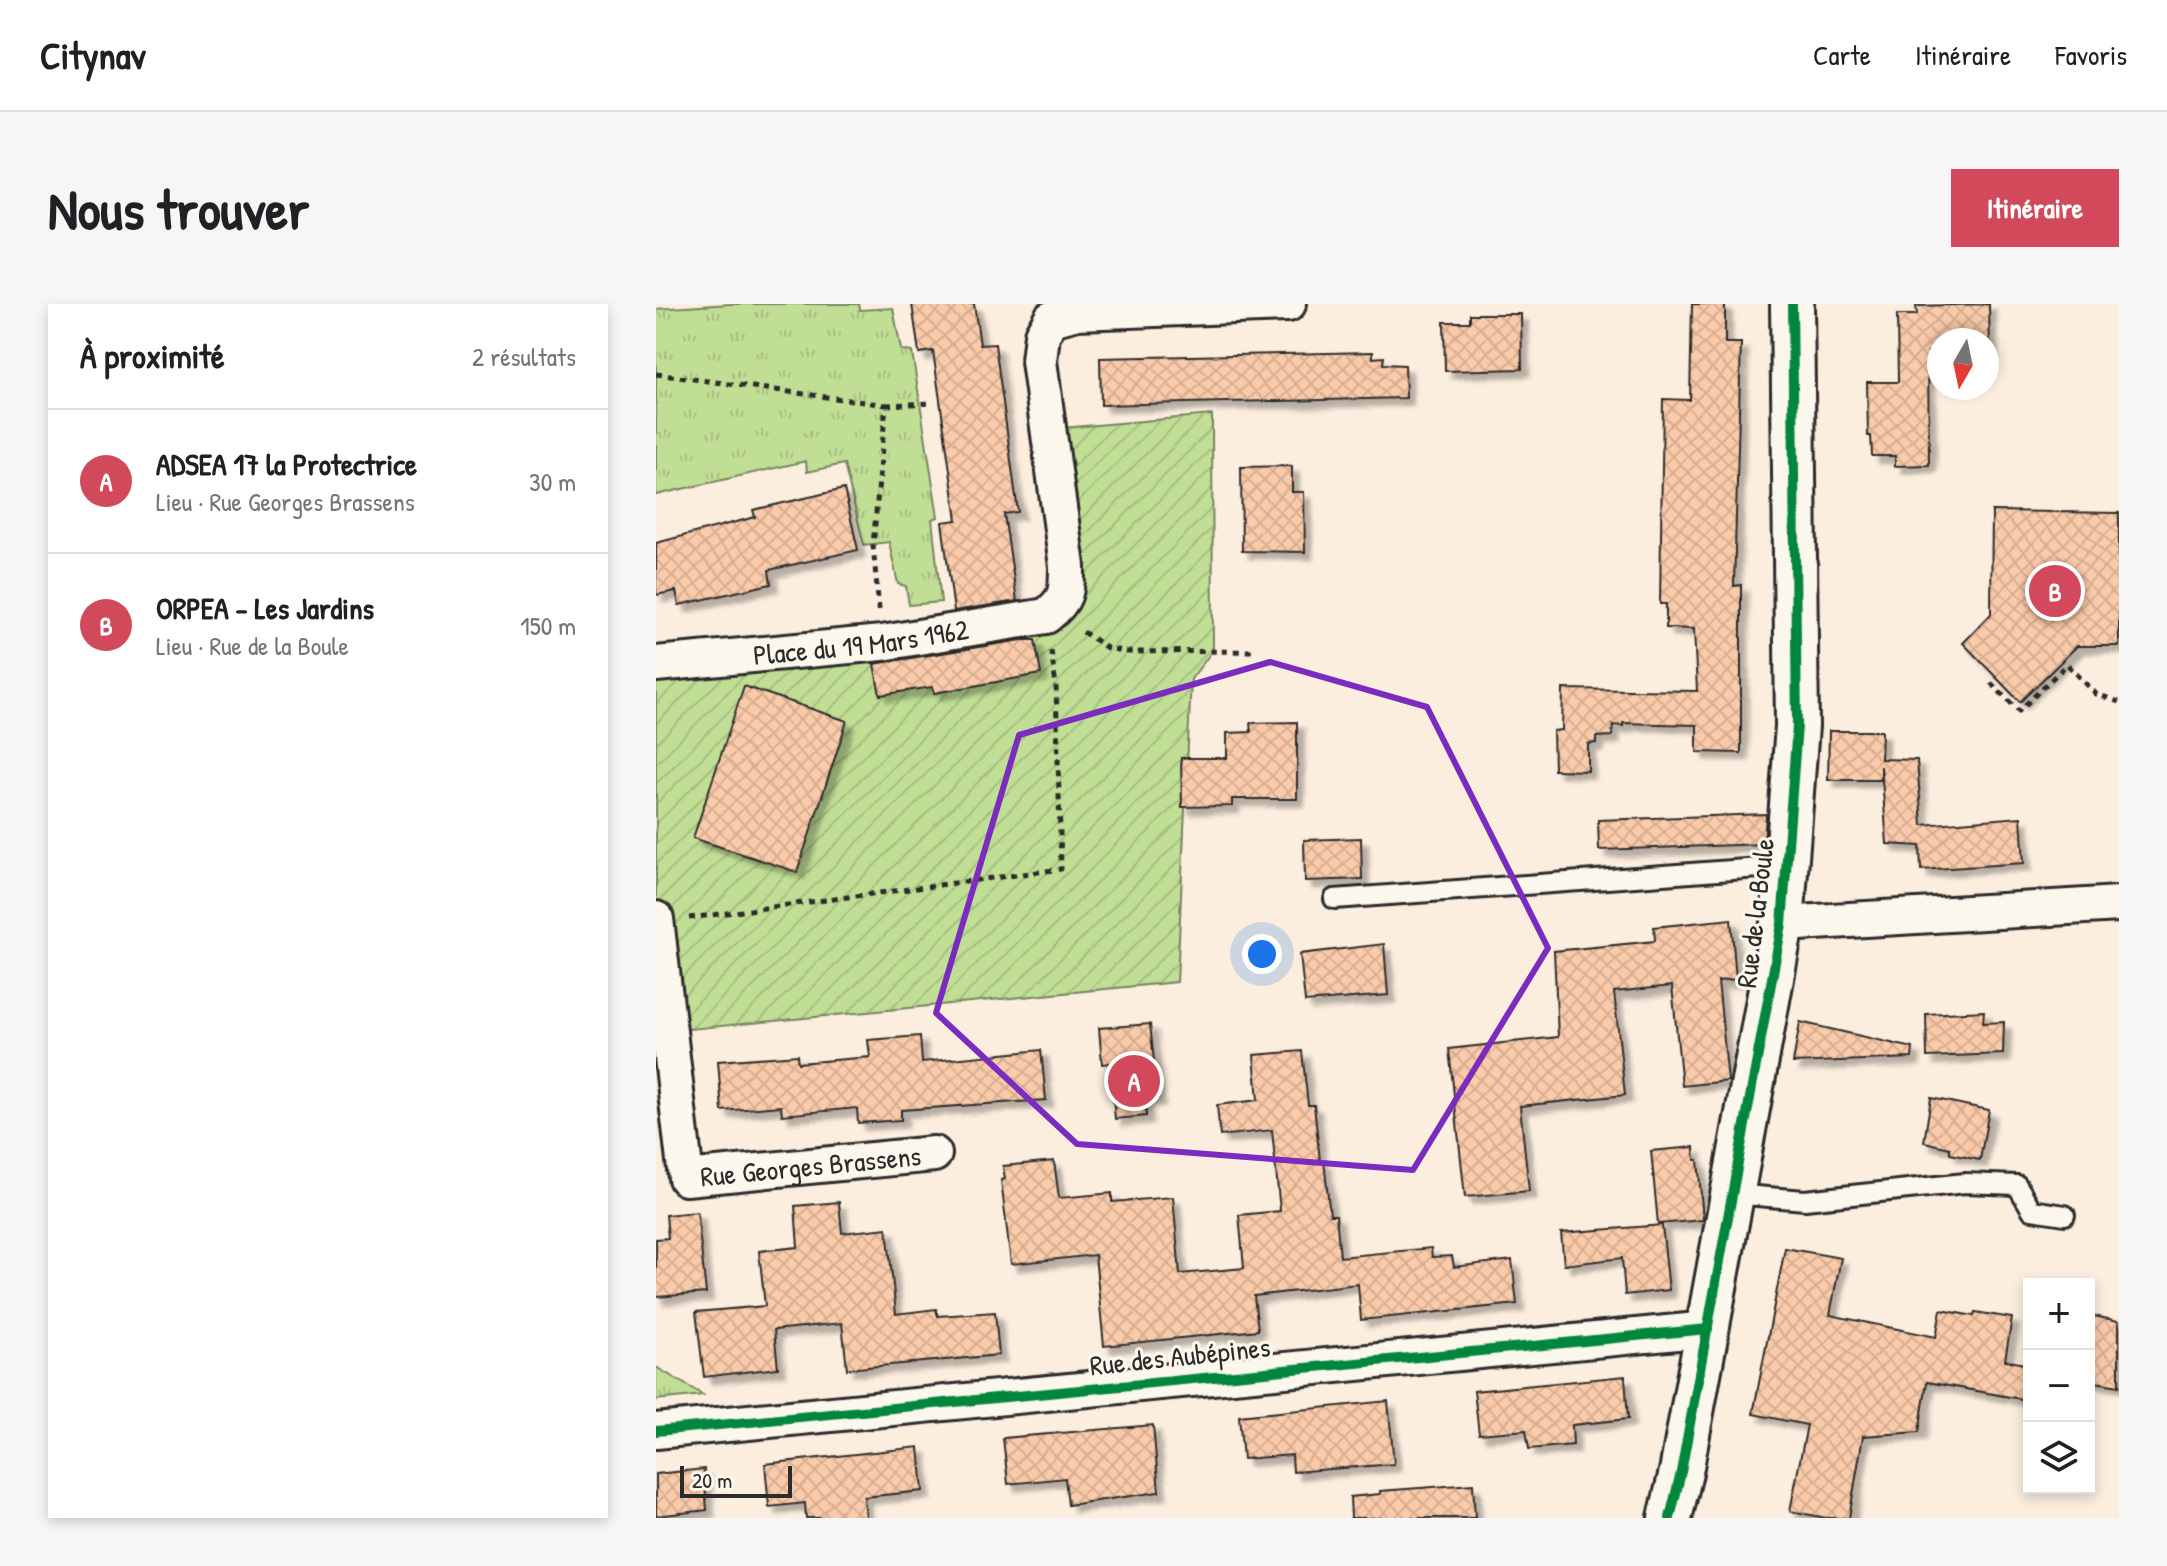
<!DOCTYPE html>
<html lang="fr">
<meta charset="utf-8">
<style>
:root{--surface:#fff;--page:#f6f6f6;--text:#202124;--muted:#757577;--line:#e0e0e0;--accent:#d1495b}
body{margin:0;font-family:"Patrick Hand",sans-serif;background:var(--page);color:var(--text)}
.controls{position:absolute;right:24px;bottom:24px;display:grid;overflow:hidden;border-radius:0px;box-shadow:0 4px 12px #0003}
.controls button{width:72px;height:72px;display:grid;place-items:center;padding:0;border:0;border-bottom:2px solid var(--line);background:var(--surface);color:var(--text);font:40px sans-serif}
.compass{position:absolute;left:1271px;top:24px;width:72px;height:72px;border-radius:50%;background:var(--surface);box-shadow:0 4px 12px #0003;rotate:189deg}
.scale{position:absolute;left:24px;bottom:20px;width:112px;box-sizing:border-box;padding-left:8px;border:4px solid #2b2b2b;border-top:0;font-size:22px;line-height:28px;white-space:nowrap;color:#2b2b2b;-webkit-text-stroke:6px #fbf7ec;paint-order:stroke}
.you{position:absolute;left:606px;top:650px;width:28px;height:28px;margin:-20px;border:6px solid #fff;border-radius:50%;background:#1a73e8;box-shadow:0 0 0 12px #1a73e833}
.badge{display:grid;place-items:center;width:52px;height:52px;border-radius:50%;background:var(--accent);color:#fff;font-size:26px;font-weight:700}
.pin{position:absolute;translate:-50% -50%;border:4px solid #fff;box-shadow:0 2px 8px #0006}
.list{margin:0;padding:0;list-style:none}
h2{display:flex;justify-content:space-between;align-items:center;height:104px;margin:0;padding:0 32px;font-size:34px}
h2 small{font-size:26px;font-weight:400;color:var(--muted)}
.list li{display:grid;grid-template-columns:52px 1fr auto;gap:24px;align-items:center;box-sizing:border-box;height:144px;padding:0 32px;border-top:2px solid var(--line)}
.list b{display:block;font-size:30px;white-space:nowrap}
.list p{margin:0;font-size:26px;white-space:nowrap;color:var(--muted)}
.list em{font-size:26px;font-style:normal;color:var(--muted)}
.icon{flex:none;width:44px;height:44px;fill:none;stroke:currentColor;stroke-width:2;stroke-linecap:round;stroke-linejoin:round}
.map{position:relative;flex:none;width:1463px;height:1214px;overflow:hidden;border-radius:0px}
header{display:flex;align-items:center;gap:48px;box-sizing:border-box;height:112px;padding:0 40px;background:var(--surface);border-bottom:2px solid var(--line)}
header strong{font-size:38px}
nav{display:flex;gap:44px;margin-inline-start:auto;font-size:28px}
.intro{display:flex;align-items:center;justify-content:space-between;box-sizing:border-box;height:192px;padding:0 48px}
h1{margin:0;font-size:56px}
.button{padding:20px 36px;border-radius:0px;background:var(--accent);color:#fff;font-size:28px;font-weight:700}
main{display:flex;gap:48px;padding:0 48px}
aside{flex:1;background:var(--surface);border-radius:0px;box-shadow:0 4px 12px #0003}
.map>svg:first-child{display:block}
</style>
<header>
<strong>Citynav</strong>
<nav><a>Carte</a><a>Itinéraire</a><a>Favoris</a></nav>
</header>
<div class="intro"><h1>Nous trouver</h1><a class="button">Itinéraire</a></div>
<main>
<aside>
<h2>À proximité<small>2 résultats</small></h2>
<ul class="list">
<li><span class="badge">A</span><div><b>ADSEA 17 la Protectrice</b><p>Lieu · Rue Georges Brassens</p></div><em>30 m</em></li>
<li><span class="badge">B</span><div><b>ORPEA - Les Jardins</b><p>Lieu · Rue de la Boule</p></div><em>150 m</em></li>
</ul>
</aside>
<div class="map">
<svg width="1463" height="1214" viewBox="0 0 1463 1214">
<defs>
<pattern id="grass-tufts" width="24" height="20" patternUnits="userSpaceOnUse" patternTransform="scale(2)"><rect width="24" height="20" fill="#c1de95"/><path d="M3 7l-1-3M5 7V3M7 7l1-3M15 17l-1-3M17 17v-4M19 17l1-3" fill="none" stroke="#a6bf81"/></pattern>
<pattern id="garden-furrows" width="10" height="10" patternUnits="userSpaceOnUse" patternTransform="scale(2)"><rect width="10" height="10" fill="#c1de95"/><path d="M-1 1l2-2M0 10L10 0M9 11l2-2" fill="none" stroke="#a6bf81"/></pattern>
<pattern id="building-cross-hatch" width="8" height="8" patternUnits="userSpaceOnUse" patternTransform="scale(2)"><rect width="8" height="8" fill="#facaa9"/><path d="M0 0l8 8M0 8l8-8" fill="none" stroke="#d6ae92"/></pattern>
<filter id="shadow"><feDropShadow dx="7" dy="7" stdDeviation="2" flood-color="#0004"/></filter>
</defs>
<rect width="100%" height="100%" fill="#fbeedf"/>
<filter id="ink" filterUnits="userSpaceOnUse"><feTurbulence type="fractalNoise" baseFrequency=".0125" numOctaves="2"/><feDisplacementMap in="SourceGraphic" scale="16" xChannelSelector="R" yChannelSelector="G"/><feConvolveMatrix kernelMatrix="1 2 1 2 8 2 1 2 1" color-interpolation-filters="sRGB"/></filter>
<g filter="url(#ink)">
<g fill="url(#grass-tufts)" stroke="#768460" stroke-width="2">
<polygon points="74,0 203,0 204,6 237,4 245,46 256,48 282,213 276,215 285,298 253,301 250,282 242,280 233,238 208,241 188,160 151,168 150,157 0,191 0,5"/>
<polygon points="0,1063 47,1091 0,1096"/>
</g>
<polygon fill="url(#garden-furrows)" stroke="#768460" stroke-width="2" points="556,111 557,346 535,375 521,678 13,727 0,615 0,358 405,300 394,125"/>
<g fill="url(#building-cross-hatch)" stroke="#2b2b2b" stroke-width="2" filter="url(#shadow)">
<polygon points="256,0 318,0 324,41 339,40 362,208 348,210 361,297 298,307 286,218 301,216 277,47 263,49"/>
<polygon points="1036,0 1069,0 1069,39 1085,39 1078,282 1085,281 1085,449 1041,448 1041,421 967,419 967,422 957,421 956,432 940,433 940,439 932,440 932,467 898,466 897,427 906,426 907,385 1041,387 1038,325 1010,324 1010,300 1004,300 1007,95 1034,96"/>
<polygon points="1333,0 1334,46 1331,46 1331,36 1283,36 1283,48 1272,48 1273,161 1239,162 1239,152 1216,152 1215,132 1212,132 1211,78 1242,78 1241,11 1261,11 1260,2"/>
<polygon points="814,10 865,10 866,65 789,67 788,18 814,18"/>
<polygon points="717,48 717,54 728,53 727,60 749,61 750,94 445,101 444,54"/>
<polygon points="636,162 636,188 648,188 649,248 586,247 585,163"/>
<polygon points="188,185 202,246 113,266 115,280 23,301 20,287 0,291 0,239 99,213 97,206"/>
<polygon points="1336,207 1463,209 1463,342 1421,342 1364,398 1307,339 1335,310"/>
<polygon points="366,336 379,336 385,370 278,389 276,383 224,391 218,360"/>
<polygon points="88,382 191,417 141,568 37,534"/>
<polygon points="641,418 641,495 576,495 576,502 526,503 525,454 571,454 571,429 595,428 594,419"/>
<polygon points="1173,427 1226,427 1225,455 1261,456 1266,521 1365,513 1368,559 1265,566 1264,542 1231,540 1225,462 1225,476 1172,476"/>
<polygon points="1110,510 1108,540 943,546 942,516"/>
<polygon points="705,534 706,575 649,577 648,536"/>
<polygon points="1075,615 1080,675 1062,677 1072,777 1026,782 1016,682 958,688 969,791 864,802 873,887 809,893 793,745 902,733 898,647 999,637 998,623"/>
<polygon points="728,640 732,691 649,698 644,650"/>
<polygon points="1328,707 1327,719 1348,718 1347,750 1271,753 1270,710"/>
<polygon points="1144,718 1257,744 1256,754 1137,759"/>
<polygon points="494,720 502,794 489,795 490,812 459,815 454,759 446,760 443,724"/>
<polygon points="264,732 266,758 385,746 390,796 245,806 245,816 202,819 201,804 126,811 125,802 66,807 62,757 141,751 142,759 214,753 212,736"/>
<polygon points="646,747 652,801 658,801 664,857 668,857 674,911 680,911 684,953 775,944 776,953 796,952 798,963 856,956 861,1000 705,1016 702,980 598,992 602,1026 448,1042 439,951 355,960 345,876 349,875 347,862 398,857 403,894 456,889 456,898 517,893 524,970 588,964 583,911 624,907 616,826 564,832 561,801 602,796 598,751"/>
<polygon points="1275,794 1333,806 1324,856 1294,850 1294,844 1268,838"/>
<polygon points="1038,843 1039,856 1042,856 1047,916 1002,920 995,847"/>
<polygon points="183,898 186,929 231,924 240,1010 280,1005 282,1012 339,1008 343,1051 191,1065 186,1019 118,1026 122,1064 48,1073 40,1008 109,1002 103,947 142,943 139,902"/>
<polygon points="41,908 50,989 0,993 0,935 12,934 10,911"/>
<polygon points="1006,921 1013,986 969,991 966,954 908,961 905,929"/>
<polygon points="1129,944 1185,954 1174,1011 1280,1033 1285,1006 1318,1012 1319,1008 1356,1014 1349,1056 1373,1061 1365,1095 1271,1078 1263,1128 1207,1132 1193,1214 1170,1214 1134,1207 1151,1121 1097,1110"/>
<polygon points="1437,1012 1463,1017 1463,1082 1433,1077 1433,1035"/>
<polygon points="969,1072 972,1115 916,1121 917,1141 873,1145 870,1126 823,1130 818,1087"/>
<polygon points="732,1097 738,1160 637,1168 636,1151 587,1155 583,1112"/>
<polygon points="497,1121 503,1188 412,1201 409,1174 352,1180 347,1134"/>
<polygon points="263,1143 267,1187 208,1193 210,1214 150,1214 149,1199 113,1203 109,1160"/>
<polygon points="48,1165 51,1206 0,1212 0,1170"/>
<polygon points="817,1180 819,1214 695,1214 694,1193 724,1190 724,1187"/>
</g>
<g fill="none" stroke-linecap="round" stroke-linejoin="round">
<defs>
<g id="service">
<polyline points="678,595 1131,562"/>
<polyline points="1077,890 1149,896 1309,879 1361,881 1376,906 1409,911"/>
</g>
<g id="minor">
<path id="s1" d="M 0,360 L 226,339 L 390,312 C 411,296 411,288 411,262 L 383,57 L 386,31 L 395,15 L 421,8 L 632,0"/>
<path id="s2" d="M 0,615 L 30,874 L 278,850"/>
<polyline points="1126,620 1463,600"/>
<polyline points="0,1127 1052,1025"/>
</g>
<polyline id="tertiary" points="1014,1214 1025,1168 1126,620 1141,422 1136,0"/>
</defs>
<use href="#service" stroke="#2b2b2b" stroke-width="24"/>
<use href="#minor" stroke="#2b2b2b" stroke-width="40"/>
<use href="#tertiary" stroke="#2b2b2b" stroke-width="48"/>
<g stroke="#2b2b2b" stroke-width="5" stroke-dasharray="6 6" stroke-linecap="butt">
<polyline points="0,70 230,101 217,241 223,306"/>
<polyline points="230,101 276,99"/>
<polyline points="427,328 451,344 472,348 601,347"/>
<polyline points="1335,379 1363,407 1411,360 1440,390 1463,398"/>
<polyline points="33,614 405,565 400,381 395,347"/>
</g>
<use href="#service" stroke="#fbf7ec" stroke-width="18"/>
<use href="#minor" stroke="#fbf7ec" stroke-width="34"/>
<use href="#tertiary" stroke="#fbf7ec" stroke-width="42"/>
<defs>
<g id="cycleway">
<polyline points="0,1127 1052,1025"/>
<polyline points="1014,1214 1025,1168 1126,620 1141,422 1136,0"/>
</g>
</defs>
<use href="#cycleway" stroke="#fbf7ec" stroke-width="15"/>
<use href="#cycleway" stroke="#00873e" stroke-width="10"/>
</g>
</g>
<path fill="none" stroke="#7b2cbf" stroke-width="6" stroke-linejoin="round" d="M 614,358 L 771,403 L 892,644 L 757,866 L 421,840 L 280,709 L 363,431 Z"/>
<g text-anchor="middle" stroke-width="6" stroke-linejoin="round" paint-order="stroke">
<g font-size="28" fill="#2b2b2b" stroke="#fbf7ec">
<text dy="10" stroke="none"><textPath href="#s1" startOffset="206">Place du 19 Mars 1962</textPath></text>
<text transform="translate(1099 609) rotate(-83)" y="10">Rue de la Boule</text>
<text dy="10" stroke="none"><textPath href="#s2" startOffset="386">Rue Georges Brassens</textPath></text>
<text transform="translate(524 1052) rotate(-6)" y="10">Rue des Aubépines</text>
</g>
</g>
</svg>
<div class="controls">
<button>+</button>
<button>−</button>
<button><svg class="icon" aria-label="layers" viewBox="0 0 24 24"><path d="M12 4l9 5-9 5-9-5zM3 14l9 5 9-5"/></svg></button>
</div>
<svg class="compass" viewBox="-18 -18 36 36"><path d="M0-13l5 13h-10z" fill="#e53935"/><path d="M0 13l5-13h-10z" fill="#757577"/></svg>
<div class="scale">20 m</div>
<div class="you"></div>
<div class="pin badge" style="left:478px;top:777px">A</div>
<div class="pin badge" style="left:1399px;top:287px">B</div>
</div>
</main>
